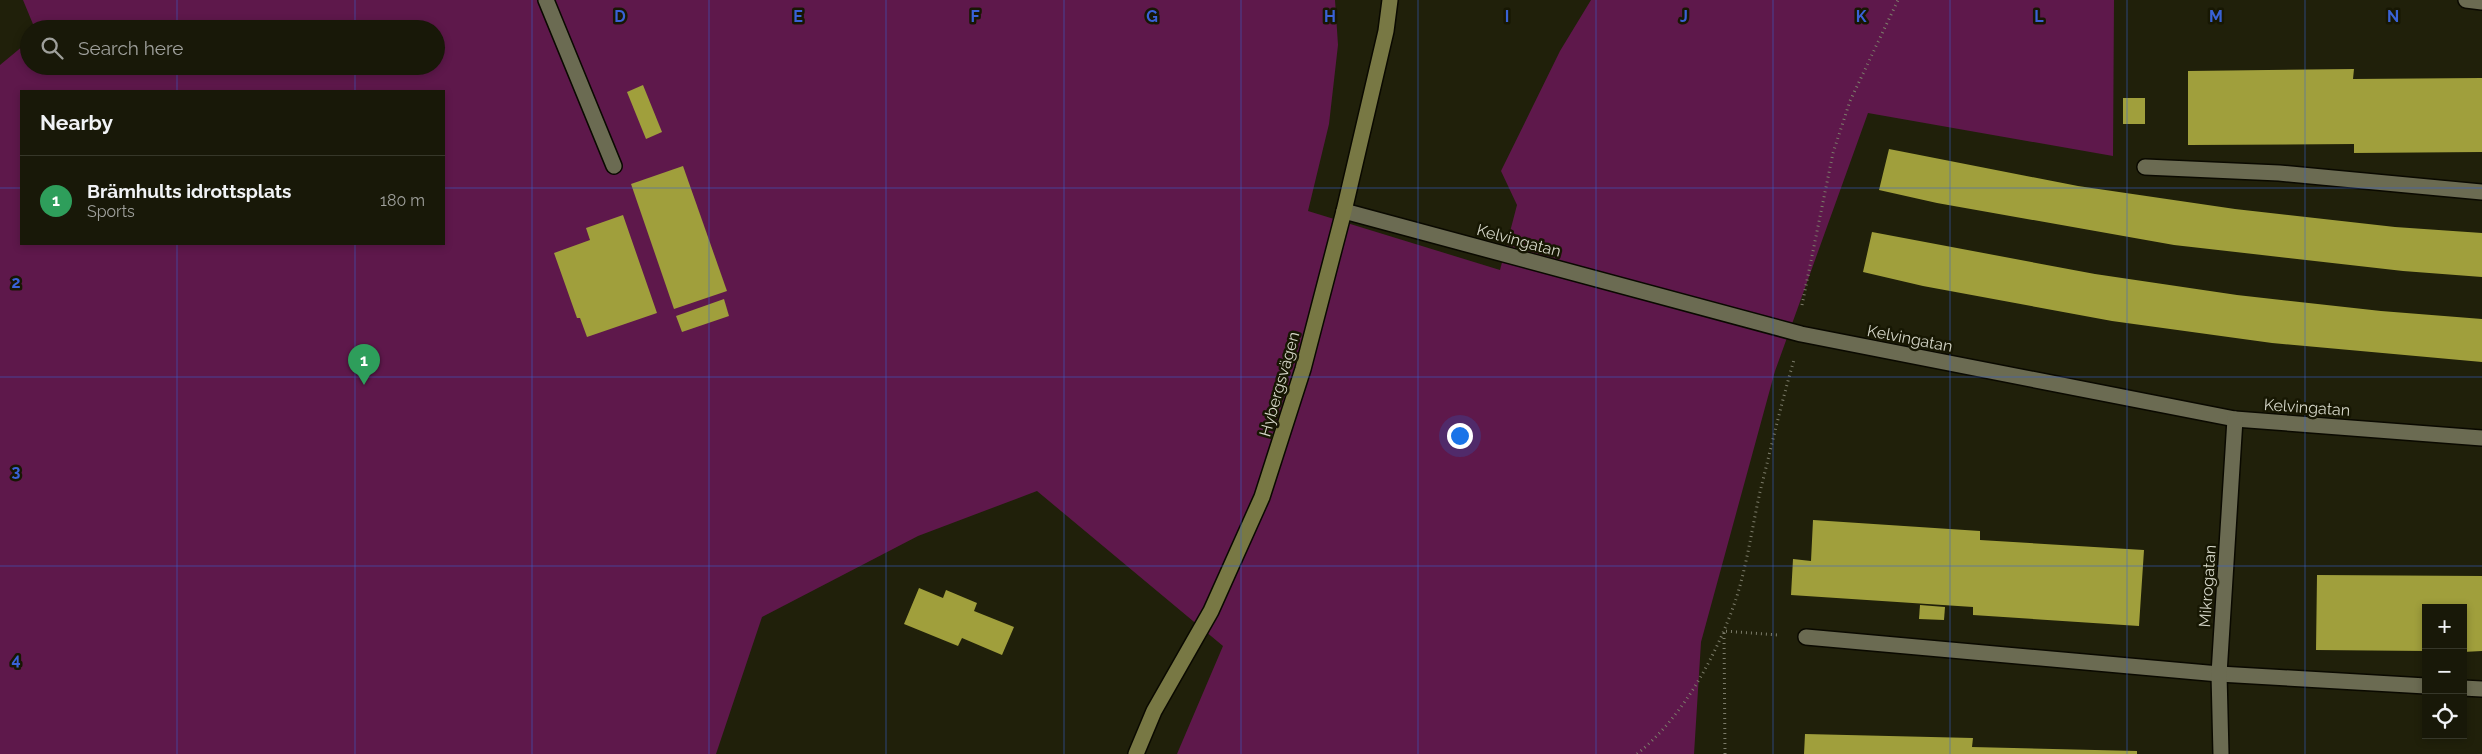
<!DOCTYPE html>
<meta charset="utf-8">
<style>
:root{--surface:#181808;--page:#212112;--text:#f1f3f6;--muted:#9fa09c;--line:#363729;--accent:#f491d4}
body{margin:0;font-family:Raleway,sans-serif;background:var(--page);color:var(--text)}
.controls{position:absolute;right:15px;bottom:15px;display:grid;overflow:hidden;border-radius:0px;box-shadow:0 2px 8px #0003}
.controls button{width:45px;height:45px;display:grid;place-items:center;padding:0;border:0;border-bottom:1px solid var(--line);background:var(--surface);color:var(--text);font:25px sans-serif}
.you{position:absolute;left:1459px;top:435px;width:18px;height:18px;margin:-12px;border:4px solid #fff;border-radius:50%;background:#1a73e8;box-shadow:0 0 0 8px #1a73e833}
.badge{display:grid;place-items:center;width:32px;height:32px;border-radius:50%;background:var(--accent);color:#fff;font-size:16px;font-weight:700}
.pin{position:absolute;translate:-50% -41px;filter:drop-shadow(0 1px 2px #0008)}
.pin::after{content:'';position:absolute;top:26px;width:18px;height:15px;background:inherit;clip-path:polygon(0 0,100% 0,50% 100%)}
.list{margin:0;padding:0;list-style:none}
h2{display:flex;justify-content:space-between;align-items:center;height:65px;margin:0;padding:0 20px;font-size:21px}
h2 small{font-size:16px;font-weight:400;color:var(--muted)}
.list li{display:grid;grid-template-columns:32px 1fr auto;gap:15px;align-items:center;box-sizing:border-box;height:90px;padding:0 20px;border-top:1px solid var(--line)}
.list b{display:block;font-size:19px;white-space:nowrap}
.list p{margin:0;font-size:16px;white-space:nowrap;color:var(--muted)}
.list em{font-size:16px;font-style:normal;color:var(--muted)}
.icon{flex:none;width:28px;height:28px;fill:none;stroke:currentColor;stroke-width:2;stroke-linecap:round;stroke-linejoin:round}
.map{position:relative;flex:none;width:2482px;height:754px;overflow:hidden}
.search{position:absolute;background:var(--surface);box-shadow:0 2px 8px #0003;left:20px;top:20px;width:425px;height:55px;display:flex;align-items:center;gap:12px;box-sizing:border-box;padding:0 18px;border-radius:28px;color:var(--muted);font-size:19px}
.panel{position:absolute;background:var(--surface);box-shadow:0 2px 8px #0003;left:20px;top:90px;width:425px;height:155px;border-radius:0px}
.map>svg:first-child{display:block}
</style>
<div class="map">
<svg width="2482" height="754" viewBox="0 0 2482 754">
<rect width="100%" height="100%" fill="#20200a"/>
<path fill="#5e184b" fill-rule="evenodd" d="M 23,0 L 1335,0 L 1338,45 L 1329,124 L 1308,211 L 1500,270 L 1517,205 L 1501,171 L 1560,51 L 1591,0 L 2114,0 L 2113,156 L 1868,113 L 1775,371 L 1701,642 L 1694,754 L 1177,754 L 1223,646 L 1037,491 L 918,536 L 762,617 L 716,754 L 0,754 L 0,65 L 29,41 L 29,66 L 436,66 L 436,29 L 35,29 ZM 21,91 L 444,91 L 444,244 L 21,244 Z"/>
<g fill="#a09f3c">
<polygon points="2354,69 2353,79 2482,78 2482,152 2354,153 2354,144 2188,145 2188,71"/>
<polygon points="643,85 662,132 646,139 627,92"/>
<rect x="2123" y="98" width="22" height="26"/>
<polygon points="1889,149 2078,186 2235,209 2395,227 2482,233 2482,277 2403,271 2174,245 1937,203 1879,190"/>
<polygon points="683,166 727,291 674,309 631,184"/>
<polygon points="623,215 657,313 587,337 580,318 577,318 554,253 590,240 586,228"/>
<polygon points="1872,232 2095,274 2237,295 2381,311 2482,319 2482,362 2272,343 2112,321 1923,286 1863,272"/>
<polygon points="724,299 729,316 682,332 676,316"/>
<polygon points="1813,520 1980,531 1980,540 2144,550 2139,626 1973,615 1973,607 1791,595 1793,559 1811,561"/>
<polygon points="2317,575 2482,576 2482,651 2463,652 2463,608 2426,608 2426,651 2316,650"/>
<polygon points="919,588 943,598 946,590 977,603 974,611 1014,627 1002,655 962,638 958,646 904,624"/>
<polygon points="1920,605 1945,607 1944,620 1919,619"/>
<polygon points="1805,734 1973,738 1972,747 2137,751 2137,754 1804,754"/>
</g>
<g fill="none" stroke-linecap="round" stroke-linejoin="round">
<defs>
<g id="lane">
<polyline points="546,0 614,166"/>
<polyline points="2466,0 2482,2"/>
<polyline points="2145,167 2279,173 2482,192"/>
<polyline points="1806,637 2219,674 2426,686"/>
<polyline points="2463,688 2482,689"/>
</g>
<g id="street">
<polyline points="1344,211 1801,334 2235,419 2482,438"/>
<polyline points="2221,754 2219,674 2235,419"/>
</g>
<polyline id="secondary" points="1136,754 1154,711 1211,611 1262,497 1303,369 1344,211 1386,31 1390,0"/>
</defs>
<use href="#lane" stroke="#0a0900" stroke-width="18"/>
<use href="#street" stroke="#0a0900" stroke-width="18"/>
<use href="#secondary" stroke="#0a0900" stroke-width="18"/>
<g stroke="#7c7c6a" stroke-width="3" stroke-dasharray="1 4" stroke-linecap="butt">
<polyline points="1802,305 1833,153 1850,101 1898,0"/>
<path d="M 1637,754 C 1683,717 1717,655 1736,599 C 1747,565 1752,528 1760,492 C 1771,448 1781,404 1794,360"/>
<polyline points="1725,754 1724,631 1778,635"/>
</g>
<use href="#lane" stroke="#6b6b52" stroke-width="15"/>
<use href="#street" stroke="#6b6b52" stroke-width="15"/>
<use href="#secondary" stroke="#787844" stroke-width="15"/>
</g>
<path fill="none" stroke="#3962d6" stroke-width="1" stroke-opacity="0.55" d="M 177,0 L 177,29M 355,0 L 355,29M 532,0 L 532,754M 709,0 L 709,754M 886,0 L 886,754M 1064,0 L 1064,754M 1241,0 L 1241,754M 1418,0 L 1418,754M 1596,0 L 1596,754M 1773,0 L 1773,754M 1950,0 L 1950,754M 2127,0 L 2127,754M 2305,0 L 2305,754M 177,66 L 177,91M 355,66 L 355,91M 0,188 L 21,188M 444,188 L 2482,188M 177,244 L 177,754M 355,244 L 355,754M 0,377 L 2482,377M 0,566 L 2482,566"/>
<g text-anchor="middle" stroke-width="5" stroke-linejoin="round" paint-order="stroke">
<g font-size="16" fill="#d5d6c8" stroke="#171703">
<text transform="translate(1519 240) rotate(15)" y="6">Kelvingatan</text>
<text transform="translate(1910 338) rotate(11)" y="6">Kelvingatan</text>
<text transform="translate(1279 384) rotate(-74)" y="6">Hybergsvägen</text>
<text transform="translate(2307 407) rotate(4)" y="6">Kelvingatan</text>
<text transform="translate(2207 586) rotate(-86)" y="6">Mikrogatan</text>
</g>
</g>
<g font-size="16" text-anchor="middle" font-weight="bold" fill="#3962d6" stroke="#171703" stroke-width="5" stroke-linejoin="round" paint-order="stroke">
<text x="620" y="22">D</text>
<text x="798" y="22">E</text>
<text x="975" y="22">F</text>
<text x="1152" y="22">G</text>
<text x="1330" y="22">H</text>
<text x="1507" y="22">I</text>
<text x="1684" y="22">J</text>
<text x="1861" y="22">K</text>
<text x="2039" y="22">L</text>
<text x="2216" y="22">M</text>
<text x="2393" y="22">N</text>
<text x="16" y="288">2</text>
<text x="16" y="477">3</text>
<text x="16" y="665">4</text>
</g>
</svg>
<div class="controls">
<button>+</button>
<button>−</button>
<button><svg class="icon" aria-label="locate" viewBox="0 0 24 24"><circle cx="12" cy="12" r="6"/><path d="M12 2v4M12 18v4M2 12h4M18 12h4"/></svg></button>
</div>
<div class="you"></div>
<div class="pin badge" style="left:364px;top:385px;background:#2e9e5b">1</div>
<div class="search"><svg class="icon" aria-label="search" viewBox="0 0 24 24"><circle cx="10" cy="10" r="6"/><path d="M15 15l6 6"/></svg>Search here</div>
<section class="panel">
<h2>Nearby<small></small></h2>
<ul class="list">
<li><span class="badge" style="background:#2e9e5b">1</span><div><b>Brämhults idrottsplats</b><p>Sports</p></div><em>180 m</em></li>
</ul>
</section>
</div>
